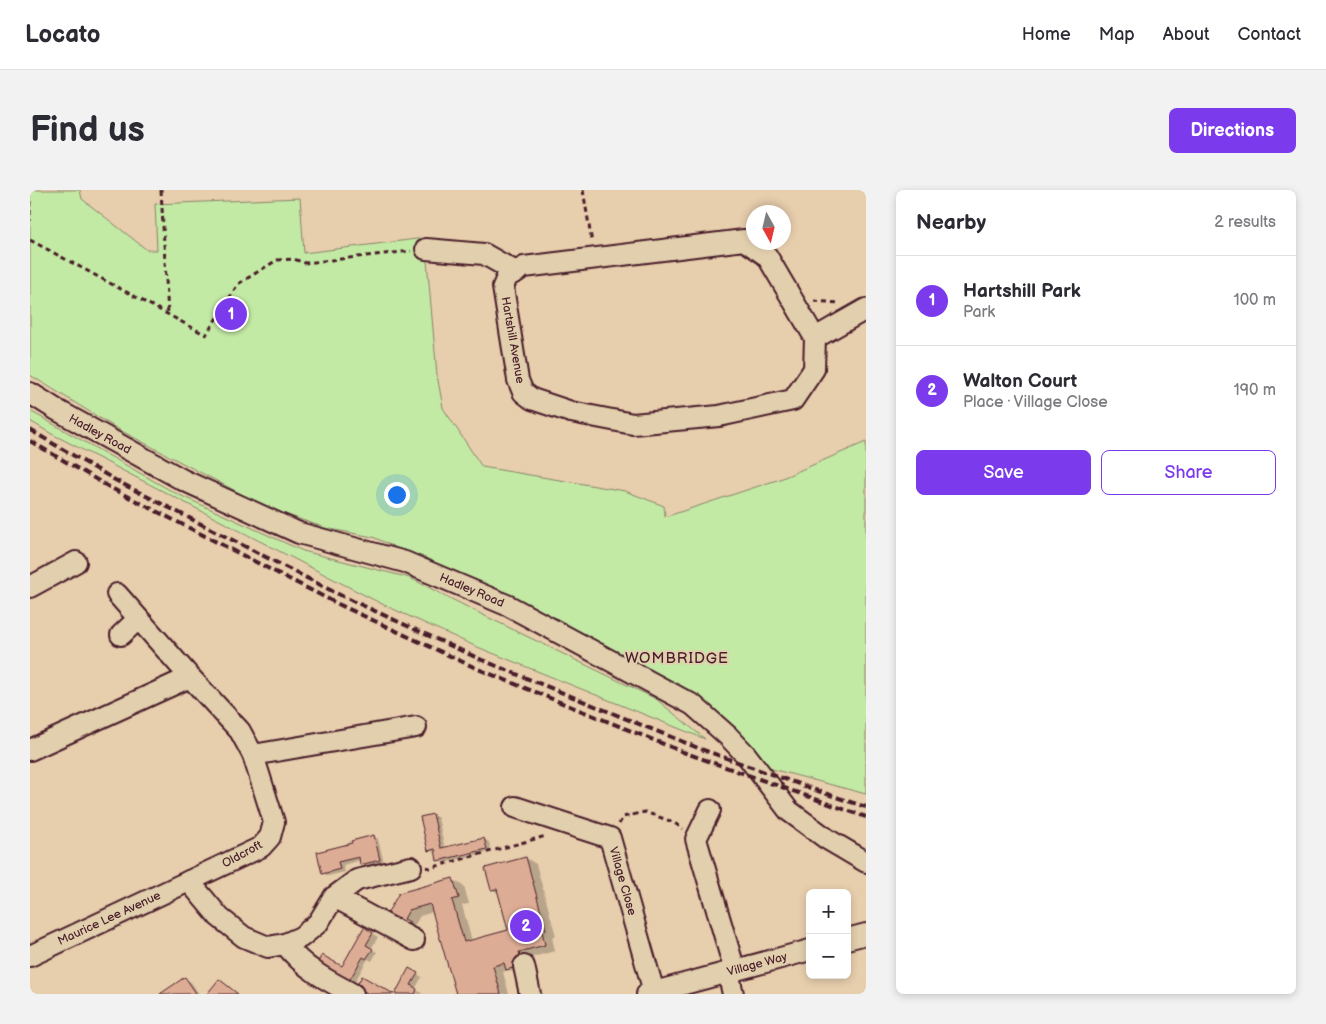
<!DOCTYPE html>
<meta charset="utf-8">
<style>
:root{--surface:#fff;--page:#f2f2f3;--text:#2b2b33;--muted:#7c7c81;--line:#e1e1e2;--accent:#7c3aed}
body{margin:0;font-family:"Balsamiq Sans",sans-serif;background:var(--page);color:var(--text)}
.controls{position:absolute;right:15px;bottom:15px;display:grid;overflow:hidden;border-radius:8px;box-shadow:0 2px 8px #0003}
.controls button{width:45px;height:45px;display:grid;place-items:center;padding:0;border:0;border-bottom:1px solid var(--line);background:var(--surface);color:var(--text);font:25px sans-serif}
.compass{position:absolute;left:716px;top:15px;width:45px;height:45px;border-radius:50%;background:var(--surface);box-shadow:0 2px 8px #0003;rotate:172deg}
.you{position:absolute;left:366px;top:304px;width:18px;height:18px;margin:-12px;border:4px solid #fff;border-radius:50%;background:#1a73e8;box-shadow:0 0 0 8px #1a73e833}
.badge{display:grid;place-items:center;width:32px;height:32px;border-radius:50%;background:var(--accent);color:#fff;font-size:16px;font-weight:700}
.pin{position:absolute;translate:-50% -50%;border:2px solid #fff;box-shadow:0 1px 5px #0006}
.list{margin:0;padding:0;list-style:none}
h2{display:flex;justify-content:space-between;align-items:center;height:65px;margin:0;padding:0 20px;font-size:21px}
h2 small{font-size:16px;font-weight:400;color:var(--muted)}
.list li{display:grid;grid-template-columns:32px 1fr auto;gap:15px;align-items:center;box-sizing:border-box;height:90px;padding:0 20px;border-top:1px solid var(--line)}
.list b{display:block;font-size:19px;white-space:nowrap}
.list p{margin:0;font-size:16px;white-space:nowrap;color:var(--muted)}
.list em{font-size:16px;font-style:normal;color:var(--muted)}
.actions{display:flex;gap:10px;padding:15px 20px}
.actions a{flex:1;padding:11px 0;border:1px solid var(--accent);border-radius:8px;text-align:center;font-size:18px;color:var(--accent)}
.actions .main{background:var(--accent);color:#fff}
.map{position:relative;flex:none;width:836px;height:804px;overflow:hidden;border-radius:8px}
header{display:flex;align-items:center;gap:30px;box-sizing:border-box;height:70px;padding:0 25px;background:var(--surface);border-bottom:1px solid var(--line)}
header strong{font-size:24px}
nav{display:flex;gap:28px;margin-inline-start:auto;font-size:18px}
.intro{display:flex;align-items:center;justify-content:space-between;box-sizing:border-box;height:120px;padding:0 30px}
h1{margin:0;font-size:35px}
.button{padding:12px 22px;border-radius:8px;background:var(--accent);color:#fff;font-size:18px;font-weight:700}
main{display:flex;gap:30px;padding:0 30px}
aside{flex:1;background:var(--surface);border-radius:8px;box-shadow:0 2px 8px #0003}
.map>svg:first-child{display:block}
</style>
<header>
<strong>Locato</strong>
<nav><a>Home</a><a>Map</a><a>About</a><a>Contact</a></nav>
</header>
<div class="intro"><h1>Find us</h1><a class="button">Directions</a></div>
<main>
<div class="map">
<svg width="836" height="804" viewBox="0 0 836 804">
<rect width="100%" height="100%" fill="#e7cead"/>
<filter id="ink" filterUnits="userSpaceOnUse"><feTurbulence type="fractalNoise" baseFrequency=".02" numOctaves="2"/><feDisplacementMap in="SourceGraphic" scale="10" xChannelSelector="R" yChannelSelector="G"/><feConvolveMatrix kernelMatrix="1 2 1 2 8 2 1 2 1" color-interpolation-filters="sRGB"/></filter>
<g filter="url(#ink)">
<g fill="#c3eaa5" stroke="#868468">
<polygon points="0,0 50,0 52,9 117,60 127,60 125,14 270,8 274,63 395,48 407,185 413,218 452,277 595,301 634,316 635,327 750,289 836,252 836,604 742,579 682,520 522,429 343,347 295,338 238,318 86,238 0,185"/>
<polygon points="0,221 145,303 273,361 380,388 455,426 626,509 675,549 445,456 350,413 20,243 0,231"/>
</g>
<g fill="#0003">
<polygon points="403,625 408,628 415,659 454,649 459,652 461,661 414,673 409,670 407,662 405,663 399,660"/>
<polygon points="343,646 348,649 354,673 336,677 331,674 331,670 313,675 315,682 298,686 293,683 324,654"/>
<polygon points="496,668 506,674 526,746 522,747 525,761 499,768 488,785 479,780 473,782 479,804 427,804 403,722 390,726 384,736 390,739 386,746 356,728 423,690 434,696 439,714 432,715 442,751 479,741 469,704 462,699"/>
<polygon points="334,739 348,747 341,759 347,762 342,771 338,769 324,793 289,773 312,777"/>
<polygon points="380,780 392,787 385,799 392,803 391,804 366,804"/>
<polygon points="155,789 161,792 169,804 132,804"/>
</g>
<g fill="#ddac95" stroke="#4a1f2b">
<polygon points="403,624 411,658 454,648 457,659 407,671 405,659 398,661 390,627"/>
<polygon points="344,645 350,670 330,675 329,667 308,672 310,679 292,684 287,662 322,653 321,651"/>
<polygon points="496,667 516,740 512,741 515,755 489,762 493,775 476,780 474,773 463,776 471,804 426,804 400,714 379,720 374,729 380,732 375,741 354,729 369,703 423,688 429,708 422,710 434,752 478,740 467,699 461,700 455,678"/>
<polygon points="334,737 343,743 336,755 343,759 336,769 333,767 319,791 287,773 292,765 312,776"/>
<polygon points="379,778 388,783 381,795 387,799 385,804 365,804"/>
<polygon points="332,786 364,804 339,804 326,797"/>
<polygon points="155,787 166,803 164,804 130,804"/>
<polygon points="189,789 208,804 177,804"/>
</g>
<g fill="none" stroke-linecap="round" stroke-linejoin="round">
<defs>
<g id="minor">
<polygon points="714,50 737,66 785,148 784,179 763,210 689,226 603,234 541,222 502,209 493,202 488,190 473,97 477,87 494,77"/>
<polyline points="396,59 454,64 486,82"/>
<polyline points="785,148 836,119"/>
<polyline points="0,203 27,220 153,290 269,343 375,372 479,416 663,515 698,546 717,566 759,621 797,649 836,672"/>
<polyline points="0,397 46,372"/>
<polyline points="91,445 108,429"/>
<polyline points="0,560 160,487"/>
<polyline points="223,565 386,537"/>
<polyline points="485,617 580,648 624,802"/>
<polyline points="680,620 666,649 705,781"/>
<polyline points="159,691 189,727 214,747 238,757 255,754 271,747 288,733 304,707 327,690 381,677"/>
<polyline points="304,707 384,750"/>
<polyline points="817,749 836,744"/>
<path d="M 255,754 C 273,778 298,791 323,804"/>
<polyline points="0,766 231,657 240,647 244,632 223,565 210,541 160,487 87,404"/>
<polyline points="494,776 500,804"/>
<polyline points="698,782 703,804"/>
<polyline points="617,804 780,760"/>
</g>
</defs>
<use href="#minor" stroke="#4a1f2b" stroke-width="24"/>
<g stroke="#4a1f2b" stroke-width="3" stroke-dasharray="5 4" stroke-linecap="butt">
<polyline points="131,0 138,125"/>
<polyline points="553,0 562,53"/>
<polyline points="0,11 0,31"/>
<polyline points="0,50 176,145 208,94 247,70 264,69 275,73 381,61"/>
<polyline points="784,111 810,113"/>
<polyline points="589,634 593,627 615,622 643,632 653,639"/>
<polyline points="396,677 400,678 516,646"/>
</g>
<use href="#minor" stroke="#e1cfad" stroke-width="20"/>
<g stroke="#4a1f2b" stroke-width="4" stroke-dasharray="8 4" stroke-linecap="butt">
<polyline points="0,240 85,290 312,406 452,470 668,558 791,602 836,617"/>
<polyline points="0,251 81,298 308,414 448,479 653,562 836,627"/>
</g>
</g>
</g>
<g text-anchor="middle" stroke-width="4" stroke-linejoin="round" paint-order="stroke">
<g font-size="12" fill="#4a1f2b" stroke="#e1cfad">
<text transform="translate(483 150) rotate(80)" y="4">Hartshill Avenue</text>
<text transform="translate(70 244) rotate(29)" y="4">Hadley Road</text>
<text transform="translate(442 400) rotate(23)" y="4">Hadley Road</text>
<text transform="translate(212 664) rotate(-28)" y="4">Oldcroft</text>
<text transform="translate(593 691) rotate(74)" y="4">Village Close</text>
<text transform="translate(79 728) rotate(-25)" y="4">Maurice Lee Avenue</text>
<text transform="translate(727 774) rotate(-15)" y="4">Village Way</text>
</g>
<g font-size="15" letter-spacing="1" fill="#4a1f2b" stroke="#e1cfad">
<text x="647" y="473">WOMBRIDGE</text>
</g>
</g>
</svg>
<div class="controls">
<button>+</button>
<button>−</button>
</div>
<svg class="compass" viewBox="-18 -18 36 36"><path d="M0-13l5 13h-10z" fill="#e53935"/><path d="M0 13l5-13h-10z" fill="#7c7c81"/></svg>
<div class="you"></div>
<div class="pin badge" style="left:201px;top:124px">1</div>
<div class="pin badge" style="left:496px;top:736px">2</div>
</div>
<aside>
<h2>Nearby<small>2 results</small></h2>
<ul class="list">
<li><span class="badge">1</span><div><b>Hartshill Park</b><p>Park</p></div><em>100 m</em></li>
<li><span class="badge">2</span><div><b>Walton Court</b><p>Place · Village Close</p></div><em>190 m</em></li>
</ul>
<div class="actions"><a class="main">Save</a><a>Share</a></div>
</aside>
</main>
